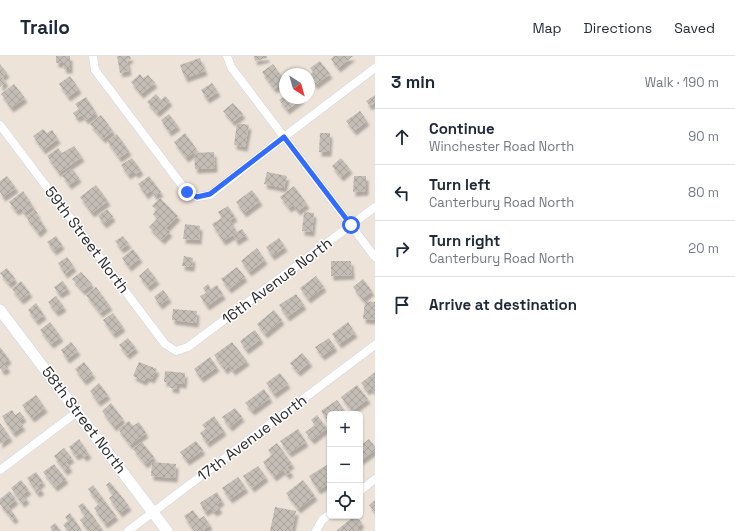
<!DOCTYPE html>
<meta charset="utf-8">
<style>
:root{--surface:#fff;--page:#f6f6f7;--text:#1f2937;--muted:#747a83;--line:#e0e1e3}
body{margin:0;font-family:"Space Grotesk",sans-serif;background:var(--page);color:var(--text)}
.controls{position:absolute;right:12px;bottom:12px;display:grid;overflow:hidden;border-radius:6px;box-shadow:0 1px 3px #0004}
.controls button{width:36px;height:36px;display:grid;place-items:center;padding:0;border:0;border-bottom:1px solid var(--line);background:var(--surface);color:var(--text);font:20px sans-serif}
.compass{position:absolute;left:279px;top:12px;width:36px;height:36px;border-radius:50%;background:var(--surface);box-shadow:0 1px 3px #0004;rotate:143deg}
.stop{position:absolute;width:12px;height:12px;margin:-9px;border:3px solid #346bff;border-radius:50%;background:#fff}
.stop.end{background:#346bff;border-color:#fff;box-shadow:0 1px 4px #0008}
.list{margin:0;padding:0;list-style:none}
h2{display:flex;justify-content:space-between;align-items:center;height:52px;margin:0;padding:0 16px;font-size:17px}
h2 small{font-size:13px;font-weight:400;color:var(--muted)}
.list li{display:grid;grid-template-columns:26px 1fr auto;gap:12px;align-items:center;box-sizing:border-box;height:56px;padding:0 16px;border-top:1px solid var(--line)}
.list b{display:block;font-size:15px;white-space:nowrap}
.list p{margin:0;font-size:13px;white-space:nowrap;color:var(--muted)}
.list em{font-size:13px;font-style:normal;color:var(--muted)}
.icon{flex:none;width:22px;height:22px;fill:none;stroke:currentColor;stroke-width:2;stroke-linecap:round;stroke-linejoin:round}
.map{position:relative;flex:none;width:375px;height:475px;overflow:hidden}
header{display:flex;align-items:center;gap:24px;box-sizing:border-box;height:56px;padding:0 20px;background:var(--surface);border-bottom:1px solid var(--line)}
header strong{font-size:19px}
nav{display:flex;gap:22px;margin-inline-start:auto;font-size:14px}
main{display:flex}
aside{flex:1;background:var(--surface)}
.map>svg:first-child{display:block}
</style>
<header>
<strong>Trailo</strong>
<nav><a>Map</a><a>Directions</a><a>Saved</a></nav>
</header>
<main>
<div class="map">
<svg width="375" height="475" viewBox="0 0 375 475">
<defs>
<pattern id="building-cross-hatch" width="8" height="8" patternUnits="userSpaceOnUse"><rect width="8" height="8" fill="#c4bdb6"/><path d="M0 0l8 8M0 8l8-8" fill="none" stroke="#a8a29c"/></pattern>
<filter id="shadow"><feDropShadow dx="2.5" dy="4.5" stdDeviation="1" flood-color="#0004"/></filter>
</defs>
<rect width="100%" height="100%" fill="#ede3d9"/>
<g fill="url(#building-cross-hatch)" filter="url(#shadow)">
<polygon points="56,0 70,0 70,13 64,13 63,7 56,7"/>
<polygon points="117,0 130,0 131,3 127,4 129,15 120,17"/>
<polygon points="254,0 267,0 267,2 255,5"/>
<polygon points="334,0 353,0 338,12 331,3"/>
<polygon points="200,2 205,15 185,22 180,9"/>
<polygon points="320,5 330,18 315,29 309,20 313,16 310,12"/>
<polygon points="0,8 7,17 2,21 6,26 0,31"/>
<polygon points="273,8 285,25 274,33 262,16"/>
<polygon points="140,18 143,22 148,19 155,27 141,38 131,26"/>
<polygon points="70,20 79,33 68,41 59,28"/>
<polygon points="212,27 218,36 207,43 201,34"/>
<polygon points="14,28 25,42 11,52 1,38"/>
<polygon points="156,38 161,44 165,40 170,45 157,57 147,46"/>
<polygon points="285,39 285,42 303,42 287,54 279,44"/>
<polygon points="375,39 375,46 370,50 366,45"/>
<polygon points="86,41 96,57 86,64 82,59 77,62 73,57 79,53 75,48"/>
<polygon points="233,47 243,58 233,66 223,55"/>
<polygon points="360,55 367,65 354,75 346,65"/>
<polygon points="169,58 178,70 169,76 161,64"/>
<polygon points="101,59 113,75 103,83 90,68"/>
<polygon points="237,67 249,69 245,91 234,89"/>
<polygon points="43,73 47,77 52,74 58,83 43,94 33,80"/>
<polygon points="185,77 197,94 186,102 174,86"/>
<polygon points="320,77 330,77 329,96 319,96"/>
<polygon points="117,78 129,95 119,102 107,85"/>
<polygon points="74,90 82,101 59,117 47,100 58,92 62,97"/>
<polygon points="214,96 215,112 195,113 194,97"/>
<polygon points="132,102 141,114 136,118 134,115 128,119 121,109"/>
<polygon points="341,102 350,113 341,121 332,110"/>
<polygon points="72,112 79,122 69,129 62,119"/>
<polygon points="267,116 287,120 284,132 264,128"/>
<polygon points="7,120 16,132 3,141 0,136 0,125"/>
<polygon points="149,120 161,136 155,140 151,134 146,139 138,128"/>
<polygon points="354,120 366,120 366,135 353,136"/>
<polygon points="96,129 108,145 92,157 80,141"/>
<polygon points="294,130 307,148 298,155 293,149 289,152 280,141"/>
<polygon points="252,134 260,145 244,157 236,146"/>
<polygon points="23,135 33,150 24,157 21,152 16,155 9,146"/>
<polygon points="160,142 178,160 166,172 170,176 162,184 149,171 157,163 153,158 157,154 152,150"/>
<polygon points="228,150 235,161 230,164 237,176 242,173 246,179 236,185 233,179 223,185 212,168 222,162 218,156"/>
<polygon points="107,153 113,161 104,168 98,160"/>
<polygon points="35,154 38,158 37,159 45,171 38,177 26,161"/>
<polygon points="304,156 314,157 312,176 302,175"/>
<polygon points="185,168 200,170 199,184 183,183"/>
<polygon points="56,180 62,189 54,195 47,186"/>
<polygon points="123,180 129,188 121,193 115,185"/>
<polygon points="279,182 285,191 272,200 266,191"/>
<polygon points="257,192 265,204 249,216 241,205"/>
<polygon points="133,193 140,202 129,211 122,202"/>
<polygon points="184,200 193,202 192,211 182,210"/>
<polygon points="67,201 74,211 65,218 58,207"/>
<polygon points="331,205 351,205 352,219 331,220"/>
<polygon points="237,211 245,221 229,233 221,223"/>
<polygon points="7,212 15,223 9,228 0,217"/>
<polygon points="148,212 157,224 148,231 139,220"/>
<polygon points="81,216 92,228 83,235 72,223"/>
<polygon points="316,220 324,231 308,243 300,232"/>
<polygon points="363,223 372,235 362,243 353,231"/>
<polygon points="21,225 30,237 21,244 12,233"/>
<polygon points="63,225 68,233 59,238 54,231"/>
<polygon points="208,228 211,233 217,229 223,239 207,250 200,240 206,237 203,232"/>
<polygon points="96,231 110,250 100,257 86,239"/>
<polygon points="163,234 169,242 160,249 154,241"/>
<polygon points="296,238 304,249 287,261 279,249"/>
<polygon points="56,240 64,251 56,256 48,246"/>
<polygon points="365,245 375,246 375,264 363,263"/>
<polygon points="36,247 44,259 36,265 28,254"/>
<polygon points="173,253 197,255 196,267 172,264"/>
<polygon points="274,254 282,264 265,278 257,268"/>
<polygon points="113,257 123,271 113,278 103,264"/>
<polygon points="50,266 61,281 51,288 40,274"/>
<polygon points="348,266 355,277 339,288 332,278"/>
<polygon points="255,274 261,283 246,294 240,285"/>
<polygon points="128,282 136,292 127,299 119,289"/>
<polygon points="329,282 335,291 322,300 315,291"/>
<polygon points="71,286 78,295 67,303 61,294"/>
<polygon points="232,286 247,305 233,315 229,310 225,314 214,299"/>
<polygon points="0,291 9,303 4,307 8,312 3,315 0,312"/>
<polygon points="302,297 310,306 298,316 290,307"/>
<polygon points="210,301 217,311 201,322 194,313"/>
<polygon points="84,306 93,318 84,325 75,313"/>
<polygon points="139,306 157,313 152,323 147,321 144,325 133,320"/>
<polygon points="165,315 185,317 184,328 177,327 177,333 170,332 171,326 164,326"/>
<polygon points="375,316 375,337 371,332 367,335 361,327"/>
<polygon points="280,317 288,328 274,338 266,327"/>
<polygon points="99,327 108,339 98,346 90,335"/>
<polygon points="357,329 368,343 352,355 341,341"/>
<polygon points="264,333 270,342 252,355 245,347"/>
<polygon points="36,339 45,352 32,362 22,349"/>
<polygon points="337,344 347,358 330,358 330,363 328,365 321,355"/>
<polygon points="111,347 123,363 114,371 102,355"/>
<polygon points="235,352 242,361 230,371 222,361"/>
<polygon points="12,354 15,359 20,356 24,361 19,365 23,370 13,377 2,360"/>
<polygon points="317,359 327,372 312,384 305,376 315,369 311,364"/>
<polygon points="214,360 224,375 207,387 200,377 206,373 202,369"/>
<polygon points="129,365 133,370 139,366 146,377 130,389 118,373"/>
<polygon points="0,367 10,381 0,388"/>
<polygon points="298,373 306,386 289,397 280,385"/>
<polygon points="79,383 89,398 84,401 81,397 76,400 69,391"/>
<polygon points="369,383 375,391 375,394 360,405 360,390"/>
<polygon points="196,385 203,394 187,405 180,396"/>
<polygon points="142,386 154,401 145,408 133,393"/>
<polygon points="277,387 292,408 287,411 291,416 287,419 283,414 274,421 263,406 272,399 268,394"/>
<polygon points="64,392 72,402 66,406 70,411 65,415 54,400"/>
<polygon points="152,406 176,408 175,422 151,420"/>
<polygon points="54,408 66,423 55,431 43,416"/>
<polygon points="327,409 330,414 330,427 318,434 309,420"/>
<polygon points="258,410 266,421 252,432 243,420"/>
<polygon points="36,416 43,426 38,429 42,434 37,437 27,422"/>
<polygon points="238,421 246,432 230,443 222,432"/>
<polygon points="21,424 29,434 23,438 27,443 22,447 11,432"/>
<polygon points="303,424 315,440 298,453 286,437"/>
<polygon points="110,426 129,450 120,457 109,442 113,439 106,429"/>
<polygon points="93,429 116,460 105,468 94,452 99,448 88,433"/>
<polygon points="10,435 16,444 8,450 16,461 13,464 0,448 0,443"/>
<polygon points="217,436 222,445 217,448 220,453 214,456 211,452 205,456 200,447"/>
<polygon points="375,444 375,456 369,449"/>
<polygon points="83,447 101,471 96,475 89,475 80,464 85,460 78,450"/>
<polygon points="275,451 296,455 292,475 270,475"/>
<polygon points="193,454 199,463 204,460 210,469 202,475 194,475 184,460"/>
<polygon points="70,457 82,475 68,475 63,469 68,465 65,461"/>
<polygon points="354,460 356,460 362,467 357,472 360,475 336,475"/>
<polygon points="55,467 61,475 50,475 52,474 50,471"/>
</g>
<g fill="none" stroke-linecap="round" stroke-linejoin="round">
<defs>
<g id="street">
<polyline points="93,0 95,14 187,136 197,141 210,139 284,81 375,12"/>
<polyline points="227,0 231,11 375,201"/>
<polyline points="0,69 165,288 176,295 188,291 375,151"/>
<polyline points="0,414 77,356"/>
<polyline points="360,435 375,423"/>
<polyline points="128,475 375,289"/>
<polyline points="316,475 322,464 330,458"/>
</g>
<polyline id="secondary" points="0,254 167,475"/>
</defs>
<use href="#street" stroke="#ced4e4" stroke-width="9"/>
<use href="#secondary" stroke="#ced4e4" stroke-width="12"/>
<use href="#street" stroke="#fff" stroke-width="8"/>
<use href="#secondary" stroke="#fff" stroke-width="11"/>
</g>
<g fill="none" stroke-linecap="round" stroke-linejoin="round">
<polyline stroke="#346bff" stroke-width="5" points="187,136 197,141 210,138 284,81 351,169"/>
</g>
<g text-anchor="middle" stroke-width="3" stroke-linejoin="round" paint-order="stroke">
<g font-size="15" fill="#292929" stroke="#fff">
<text transform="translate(87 184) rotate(53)" y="5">59th Street North</text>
<text transform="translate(277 225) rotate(-37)" y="5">16th Avenue North</text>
<text transform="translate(84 364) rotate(53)" y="5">58th Street North</text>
<text transform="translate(252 382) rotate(-37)" y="5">17th Avenue North</text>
</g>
</g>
</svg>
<div class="controls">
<button>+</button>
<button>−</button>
<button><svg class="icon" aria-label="locate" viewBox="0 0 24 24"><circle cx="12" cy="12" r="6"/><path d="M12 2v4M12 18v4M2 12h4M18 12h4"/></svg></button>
</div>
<svg class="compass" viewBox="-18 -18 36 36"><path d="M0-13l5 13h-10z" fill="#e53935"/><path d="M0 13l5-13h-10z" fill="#747a83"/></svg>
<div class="stop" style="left:351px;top:169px"></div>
<div class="stop end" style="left:187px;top:136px"></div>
</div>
<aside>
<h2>3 min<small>Walk · 190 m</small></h2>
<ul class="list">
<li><svg class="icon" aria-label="ahead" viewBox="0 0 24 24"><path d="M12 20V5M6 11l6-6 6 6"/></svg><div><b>Continue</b><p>Winchester Road North</p></div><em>90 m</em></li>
<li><svg class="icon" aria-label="left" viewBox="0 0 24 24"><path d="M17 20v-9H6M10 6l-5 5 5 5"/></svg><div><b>Turn left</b><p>Canterbury Road North</p></div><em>80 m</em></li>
<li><svg class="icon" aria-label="right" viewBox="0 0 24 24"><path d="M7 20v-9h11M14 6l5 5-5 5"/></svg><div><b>Turn right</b><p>Canterbury Road North</p></div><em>20 m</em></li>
<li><svg class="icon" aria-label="arrive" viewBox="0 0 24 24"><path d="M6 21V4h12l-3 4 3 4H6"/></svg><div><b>Arrive at destination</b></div></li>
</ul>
</aside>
</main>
